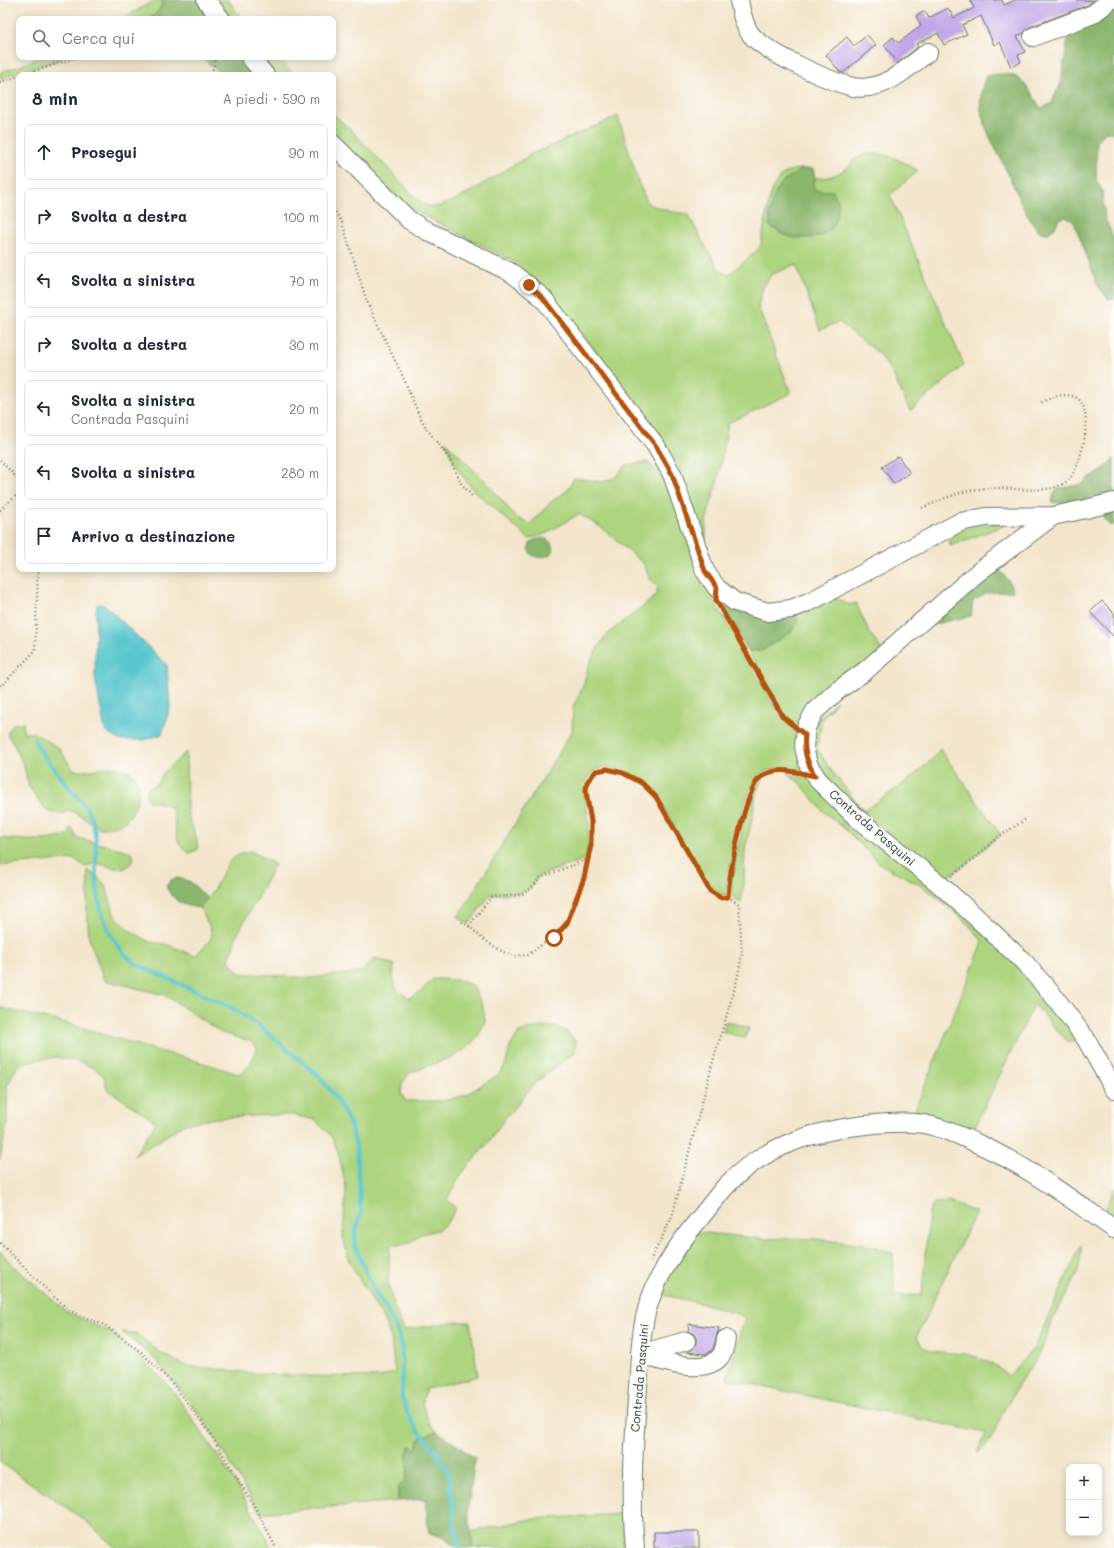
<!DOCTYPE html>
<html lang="it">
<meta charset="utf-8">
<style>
:root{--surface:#fff;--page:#f6f6f7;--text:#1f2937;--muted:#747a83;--line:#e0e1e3}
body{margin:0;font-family:Mali,sans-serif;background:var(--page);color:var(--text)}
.controls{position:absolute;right:12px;bottom:12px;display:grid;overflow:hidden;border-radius:8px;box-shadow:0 2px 10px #0003}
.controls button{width:36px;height:36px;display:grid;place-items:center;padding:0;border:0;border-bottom:1px solid var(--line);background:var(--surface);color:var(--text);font:20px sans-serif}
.stop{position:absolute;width:12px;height:12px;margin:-9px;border:3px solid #b45309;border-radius:50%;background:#fff}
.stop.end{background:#b45309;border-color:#fff;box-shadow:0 1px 4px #0008}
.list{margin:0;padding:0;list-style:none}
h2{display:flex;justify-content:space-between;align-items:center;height:52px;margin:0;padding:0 16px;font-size:17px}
h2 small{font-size:13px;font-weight:400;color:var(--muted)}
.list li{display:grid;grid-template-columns:26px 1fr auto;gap:12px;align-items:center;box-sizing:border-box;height:56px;margin:0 8px 8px;padding:0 8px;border:1px solid var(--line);border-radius:8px}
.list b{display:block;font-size:15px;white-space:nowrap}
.list p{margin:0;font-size:13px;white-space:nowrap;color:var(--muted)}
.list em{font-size:13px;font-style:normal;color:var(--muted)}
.icon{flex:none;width:22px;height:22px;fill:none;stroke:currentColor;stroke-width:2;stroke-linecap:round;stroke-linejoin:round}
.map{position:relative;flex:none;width:1114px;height:1548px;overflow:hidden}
.search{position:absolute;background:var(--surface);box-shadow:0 2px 10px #0003;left:16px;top:16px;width:320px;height:44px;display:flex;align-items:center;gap:10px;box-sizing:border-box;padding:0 14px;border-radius:8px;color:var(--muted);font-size:15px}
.panel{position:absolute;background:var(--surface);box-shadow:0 2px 10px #0003;left:16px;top:72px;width:320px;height:500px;border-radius:8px}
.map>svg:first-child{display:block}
</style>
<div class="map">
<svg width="1114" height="1548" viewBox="0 0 1114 1548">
<rect width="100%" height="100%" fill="#fdfcf7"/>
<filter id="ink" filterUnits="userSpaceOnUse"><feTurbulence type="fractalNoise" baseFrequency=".025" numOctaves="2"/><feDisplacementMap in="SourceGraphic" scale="8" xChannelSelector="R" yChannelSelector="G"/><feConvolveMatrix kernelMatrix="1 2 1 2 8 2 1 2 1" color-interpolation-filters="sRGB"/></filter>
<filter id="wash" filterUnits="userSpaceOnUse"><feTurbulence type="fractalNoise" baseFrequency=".012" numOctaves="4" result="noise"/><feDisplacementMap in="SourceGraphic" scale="16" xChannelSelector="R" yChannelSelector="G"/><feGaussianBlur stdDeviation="0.9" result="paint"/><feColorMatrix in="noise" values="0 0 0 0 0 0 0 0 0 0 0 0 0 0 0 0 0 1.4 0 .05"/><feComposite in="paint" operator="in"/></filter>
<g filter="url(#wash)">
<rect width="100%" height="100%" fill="#f3e5cb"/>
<g fill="#add47e" stroke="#668859">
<path d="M 156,0 L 163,0 C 159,23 138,19 121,19 Z"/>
<polygon points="218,0 228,0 242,19 231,19"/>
<polygon points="40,57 64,57 49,63 0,78 0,72 21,66"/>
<polygon points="260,57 277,57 295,75 277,75"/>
<path d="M 333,114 L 351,130 L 415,197 L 427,206 L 436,207 L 446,204 L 465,195 L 530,155 L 618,116 L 639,184 L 648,204 L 672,212 L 688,214 L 704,244 L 720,271 L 728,275 C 735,268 756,254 760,246 C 762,243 762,237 763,234 C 769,208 767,169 802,169 L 772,203 L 769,214 L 770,226 C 789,239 800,239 823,235 L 822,191 L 813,190 L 815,178 C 828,179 836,175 847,168 C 850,166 852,161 855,159 C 877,146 899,159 918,171 L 890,195 L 964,365 L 910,411 L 892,372 L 877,352 L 839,322 L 820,330 L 796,264 L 771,275 L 763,287 L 758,307 L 791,393 L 728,423 L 718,479 L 706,521 L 706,540 L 676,460 L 648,418 L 554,298 L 516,263 L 411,209 L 400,201 L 333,134 Z"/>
<path d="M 445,441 L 487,483 L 517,518 L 530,524 L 552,501 L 567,491 L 574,478 L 603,482 L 614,478 L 627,465 L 647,462 L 656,469 L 668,488 L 714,595 L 712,597 L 773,704 L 784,720 L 797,732 L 810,773 C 794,770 774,764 759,775 C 743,788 728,873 726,895 L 722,896 L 711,890 L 657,796 L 643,781 L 624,772 L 607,767 L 595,769 L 585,781 L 584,792 L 589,821 L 589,845 L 587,858 L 539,876 L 530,888 L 520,893 L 490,895 L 469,924 L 458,917 L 572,731 L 573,707 L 582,689 L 590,661 L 606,635 L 655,597 L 658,587 L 650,580 L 644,564 L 601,527 L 579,514 L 545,534 L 529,539 L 474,491 L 456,467 Z"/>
<polygon points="1000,523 1003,526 950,546 949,535 976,526"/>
<polygon points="835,598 849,605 856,603 869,632 882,650 799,730 783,713 748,651 763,650 792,631 797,614"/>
<path d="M 837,701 L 822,719 L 817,748 L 828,766 L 857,803 L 864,810 C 885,798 928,768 940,749 L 1000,834 L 969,862 L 944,879 L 902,847 L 840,791 L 828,776 L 817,761 L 812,748 L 814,726 L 820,716 Z"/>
<path d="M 23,722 L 23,733 L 34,733 L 59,748 L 73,770 C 77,770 81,772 85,771 C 97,770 110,765 122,768 C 149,775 139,814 120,825 C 115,827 107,828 102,828 C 93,827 86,819 78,814 C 75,812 71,811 67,810 L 63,815 L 47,811 L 29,787 L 24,766 L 13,743 L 8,736 L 8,732 L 13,724 Z"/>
<path d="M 186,752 L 187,809 L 190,822 L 196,836 L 198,849 L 190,853 C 187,852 183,850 182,848 C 180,846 179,842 178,840 C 170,815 183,805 149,801 L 146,794 L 148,788 L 158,783 L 163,773 Z"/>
<path d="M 788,774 L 813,780 L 1013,960 L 1059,1014 L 1078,1041 L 1069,1042 C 1055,1032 1047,1016 1034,1005 L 971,1134 L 912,1117 L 983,942 L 970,926 L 933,894 L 917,883 L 880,864 L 844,828 L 824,812 L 801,784 Z"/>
<path d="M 762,779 L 756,792 L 752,819 L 745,849 L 744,881 L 741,903 C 738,901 733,898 732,895 C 728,885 746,810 751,798 C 754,791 758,785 762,779 Z"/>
<path d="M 71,827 L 77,838 L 129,851 L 134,857 C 126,879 109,863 94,864 C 91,864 88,866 85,867 L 82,864 L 73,859 L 0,866 L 0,838 C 22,840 49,843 69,834 Z"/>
<path d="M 251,851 L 275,864 L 236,937 L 229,961 L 239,973 L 311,978 L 361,972 L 375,958 L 395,965 C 390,982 394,990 409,998 L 419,993 L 433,979 L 459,980 L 473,986 L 483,1007 L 485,1021 L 478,1036 L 468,1047 L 457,1055 L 410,1073 L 402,1083 L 401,1094 L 406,1101 L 442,1101 L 466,1095 L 498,1075 L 505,1066 L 510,1047 L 519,1032 C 533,1028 553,1023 567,1032 C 570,1034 573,1039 576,1041 L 574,1053 L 537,1081 L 520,1101 L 505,1118 L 488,1143 L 463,1172 L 447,1199 L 456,1209 L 446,1224 L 437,1230 L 420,1234 L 410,1243 L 390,1246 L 388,1283 L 394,1307 L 404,1330 L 453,1322 L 470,1322 L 478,1376 L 426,1389 L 422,1404 L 430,1425 L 437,1431 L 420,1438 L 415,1450 L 410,1445 L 407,1455 L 408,1467 L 406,1479 L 398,1487 L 398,1501 L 260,1513 L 202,1417 L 156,1360 L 122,1332 L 135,1333 L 162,1354 L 186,1366 L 263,1374 L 308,1376 L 380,1377 L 395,1372 L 391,1338 L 384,1320 L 349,1261 L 343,1237 L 346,1188 L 338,1152 L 331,1136 L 315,1120 L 293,1115 L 272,1115 L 216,1118 L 185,1124 L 134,1156 L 156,1122 L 107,1089 L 104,1076 L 97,1070 L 81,1062 L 56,1057 L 29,1061 L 20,1065 L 14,1072 L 7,1086 L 7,1124 L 0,1160 L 0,1008 L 70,1024 L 144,1047 L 197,1061 L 238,1074 C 251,1067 252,1061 257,1048 L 250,1041 L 222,1033 L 165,995 L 104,980 L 89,938 L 87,909 L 88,878 L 87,870 L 99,878 L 106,886 L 114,914 L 129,930 L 150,942 L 166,944 L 195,956 C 200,950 208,944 211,938 C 214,931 203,916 200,908 L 214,889 L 228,863 L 241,853 Z"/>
<polygon points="726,1021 749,1028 745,1038 723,1032"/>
<polygon points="1114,1188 1114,1222 1103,1215"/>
<path d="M 948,1202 L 976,1212 L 917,1336 C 918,1339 920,1342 921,1345 C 929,1354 958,1352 970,1355 C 985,1359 997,1367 1009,1376 L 1034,1348 L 1081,1245 C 1083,1271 1068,1291 1056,1313 C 1048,1326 1046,1342 1039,1355 C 1036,1361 1032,1365 1028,1370 C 1019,1384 1011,1398 1003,1412 C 1000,1417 999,1421 997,1426 C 994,1437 987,1446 977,1453 L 986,1433 L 727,1379 L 745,1317 L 716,1307 L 655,1293 L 696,1232 L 767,1239 L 786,1238 L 815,1239 L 873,1246 L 893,1253 L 894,1296 L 922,1295 L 929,1212 L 934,1203 Z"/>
<polygon points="0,1251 13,1266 67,1312 112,1333 136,1353 171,1388 229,1472 267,1538 271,1548 116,1548 86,1521 0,1462"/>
<polygon points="621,1514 624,1548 473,1548 471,1532 531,1519"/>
</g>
<g fill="#8ab66d" stroke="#547a50">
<path d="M 163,0 L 200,0 L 214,19 L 149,19 C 156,14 162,9 163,0 Z"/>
<path d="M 1114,8 L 1114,133 L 1106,131 L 1097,142 L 1096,180 L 1102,190 L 1105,218 L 1114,240 L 1114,299 L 1108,299 L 1098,286 L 1074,222 L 1066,217 L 1059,219 L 1055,228 L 1048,233 C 1043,233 1040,233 1037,229 C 1025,217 1015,187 1007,172 C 999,153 987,136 982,115 C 979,103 981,88 986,76 C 1021,68 1024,83 1041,108 L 1051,104 L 1061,83 L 1069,31 Z"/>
<polygon points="203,57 243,57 257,75 223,75 208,63"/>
<path d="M 802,169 L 813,169 L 815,178 L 813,190 L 833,191 L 839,204 L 837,216 L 832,228 L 823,235 L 809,238 L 794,238 L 782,234 L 770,226 C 769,212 772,195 781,184 C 786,178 796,174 802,169 Z"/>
<polygon points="1114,458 1114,493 1082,500 1052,503 1054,493 1058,489 1082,484 1088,478 1099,473"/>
<polygon points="1114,508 1114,525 1109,525 1103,518 1105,512"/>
<path d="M 545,538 C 572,554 527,567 529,547 C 530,539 540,539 545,538 Z"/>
<path d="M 993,565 C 1003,572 1009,579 1013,591 L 988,593 L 973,601 L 971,616 L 935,624 L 918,630 Z"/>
<polygon points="727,607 797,614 797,622 792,631 763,650 748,651 725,612"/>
<path d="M 178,878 L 191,882 L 207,898 L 200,908 C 184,906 173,902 166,886 L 171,880 Z"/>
<polygon points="437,1431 475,1458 468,1508 473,1548 459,1548 452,1545 444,1538 429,1533 425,1499 398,1501 398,1487 406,1479 408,1467 407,1455 410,1445 415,1450 420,1438"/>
</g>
<polygon fill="#5ac7cf" stroke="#3c8282" points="101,604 107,607 167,665 170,707 162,734 145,740 119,740 105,731 95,678 96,610 97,605"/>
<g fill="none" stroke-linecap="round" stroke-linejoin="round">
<path stroke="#5ac7cf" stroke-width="4" d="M 34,740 C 44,757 57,773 70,789 C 77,796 85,804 89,813 C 98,832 96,853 96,873 C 98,909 105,938 134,963 L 230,1007 L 257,1024 L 320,1077 L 338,1101 L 351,1126 L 356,1145 L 361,1213 L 355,1232 L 355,1246 L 377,1296 L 386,1308 L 397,1330 L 402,1347 L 402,1397 L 407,1413 L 417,1429 L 435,1450 L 449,1473 L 453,1506 L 454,1522 L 459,1548"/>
</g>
<g id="blocks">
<g fill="#bfa5e9">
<polygon points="970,0 1002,0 1004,5 1015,0 1094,0 1088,5 1029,27 1024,33 1017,36 1025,52 1018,55 1021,62 1011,67 1000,42 994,45 981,16 962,25 967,34 944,45 938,33 916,44 918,47 898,63 884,45 893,37 898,43 921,26 916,16 925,11 929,18 948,8 954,18 974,8"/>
<polygon points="867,35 876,45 843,73 840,72 826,55 847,37 854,46"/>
<polygon points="898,456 910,473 894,484 882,467"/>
<polygon points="1102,601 1114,613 1114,637 1090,612"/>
<polygon points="689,1324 719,1328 713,1349 708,1353 704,1354 687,1352 693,1349 696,1343 696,1338 694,1334 688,1331"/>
<rect x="654" y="1532" width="45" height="16"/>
</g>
</g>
</g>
<g filter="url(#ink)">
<use href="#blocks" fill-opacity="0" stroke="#697869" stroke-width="1"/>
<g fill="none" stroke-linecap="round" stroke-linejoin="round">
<defs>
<g id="minor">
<polyline points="206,0 221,19"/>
<path d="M 739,0 C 741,11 744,28 753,37 C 770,54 828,81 853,87 C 858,88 868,88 874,86 C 893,82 913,64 928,52"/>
<polyline points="1033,37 1093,14 1111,0"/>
<polyline points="250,57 265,75"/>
<polyline points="333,144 409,220 427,231 512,273 543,298 656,446 672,474 705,571 717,588 735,602 768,612 791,609 811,601 960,522 986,517 1053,516 1086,509 1114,502"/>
<polyline points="1053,516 977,573 865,671 837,691 815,711 806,727 804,747 808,764 818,780 858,819 937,882 976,917 1024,962 1056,999 1086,1039 1114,1089"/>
<path d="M 640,1354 C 660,1361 704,1376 720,1357 C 724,1353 725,1345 726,1339"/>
<polyline points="640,1354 686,1341"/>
<path d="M 635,1548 C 630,1496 634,1439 638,1387 C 640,1360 640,1332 648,1306 C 658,1273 678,1244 700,1218 C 709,1207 717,1196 726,1186 C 765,1144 820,1129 875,1124 C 892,1123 911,1121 928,1125 C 944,1128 960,1136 974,1142 C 1026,1165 1068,1197 1114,1229"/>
</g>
</defs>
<use href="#minor" stroke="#697869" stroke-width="20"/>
<g stroke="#697869" stroke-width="2.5" stroke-dasharray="1 3" stroke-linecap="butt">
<polyline points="214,57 215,60 213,69 218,75"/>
<polyline points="23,75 78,57"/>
<polyline points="0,82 19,76"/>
<polyline points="333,209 342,222 367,302 402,375 420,417 427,429 449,458 461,483 472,496"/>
<polyline points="0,460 19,480"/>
<path d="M 922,508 C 939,501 955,493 973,490 C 979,489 985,488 991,488 C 1012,487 1052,496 1068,480 C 1082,467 1096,406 1075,397 C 1063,392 1051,398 1040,403"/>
<polyline points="0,510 19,493"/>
<polyline points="724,613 783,717 792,724"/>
<polyline points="0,685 1,686 35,651 38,569"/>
<polyline points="951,876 975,858 996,839 1026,819"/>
<path d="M 462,922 L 469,926 L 491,897 L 521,895 L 531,889 L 540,878 L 588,859 L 591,845 L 591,821 L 586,792 L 587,782 L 596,771 L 607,769 L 623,773 L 642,783 L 656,797 L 710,891 L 721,898 L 728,897 C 729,876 745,788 761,777 C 772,769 784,770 797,773"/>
<polyline points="469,926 483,939 503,952 515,956 528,955 541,945 554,938 567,923 584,878 588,859"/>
<polyline points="0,1243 50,1293 71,1311 106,1326 141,1352 172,1383 210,1433 257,1511 276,1548"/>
<polyline points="650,1261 672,1217 712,1065 737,980 742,954 739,904 728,897"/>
</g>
<use href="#minor" stroke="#fff" stroke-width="18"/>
</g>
</g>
<g fill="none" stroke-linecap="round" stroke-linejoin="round" filter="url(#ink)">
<path stroke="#b45309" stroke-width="5" d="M 529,285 L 543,298 L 656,446 L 672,474 L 705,571 L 717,588 L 716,600 L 783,717 L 805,735 C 803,751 807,762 815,776 C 798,773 777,765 761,777 C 745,788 729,876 728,897 L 721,898 L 710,891 L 656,797 L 642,783 L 623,773 L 607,769 L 596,771 L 587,782 L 586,792 L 591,821 L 591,845 L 588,859 L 584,878 L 567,923 L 554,938"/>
</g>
<g text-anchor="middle" stroke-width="4" stroke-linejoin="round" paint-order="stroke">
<g font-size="12" fill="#1f3d34" stroke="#fdfcf7">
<text transform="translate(872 828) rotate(41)" y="4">Contrada Pasquini</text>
<text transform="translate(640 1378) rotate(-85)" y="4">Contrada Pasquini</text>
</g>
</g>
</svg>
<div class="controls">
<button>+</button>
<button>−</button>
</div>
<div class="stop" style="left:554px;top:938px"></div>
<div class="stop end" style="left:529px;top:285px"></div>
<div class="search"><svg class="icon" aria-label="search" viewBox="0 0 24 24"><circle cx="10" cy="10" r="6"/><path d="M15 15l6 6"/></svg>Cerca qui</div>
<section class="panel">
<h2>8 min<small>A piedi · 590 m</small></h2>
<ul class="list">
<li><svg class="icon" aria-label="ahead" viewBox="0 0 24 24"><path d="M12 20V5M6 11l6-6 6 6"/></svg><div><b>Prosegui</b></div><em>90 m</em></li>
<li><svg class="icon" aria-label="right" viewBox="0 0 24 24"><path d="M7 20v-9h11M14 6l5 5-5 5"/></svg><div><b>Svolta a destra</b></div><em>100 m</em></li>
<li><svg class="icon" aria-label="left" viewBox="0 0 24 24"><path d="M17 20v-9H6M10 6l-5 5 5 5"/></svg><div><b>Svolta a sinistra</b></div><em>70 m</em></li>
<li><svg class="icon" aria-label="right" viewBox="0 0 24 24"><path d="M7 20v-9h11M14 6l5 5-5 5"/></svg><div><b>Svolta a destra</b></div><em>30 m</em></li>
<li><svg class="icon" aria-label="left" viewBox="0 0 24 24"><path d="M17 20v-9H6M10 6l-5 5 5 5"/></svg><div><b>Svolta a sinistra</b><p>Contrada Pasquini</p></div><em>20 m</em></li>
<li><svg class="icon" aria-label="left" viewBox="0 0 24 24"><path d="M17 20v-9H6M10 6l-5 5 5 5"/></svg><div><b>Svolta a sinistra</b></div><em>280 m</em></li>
<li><svg class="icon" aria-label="arrive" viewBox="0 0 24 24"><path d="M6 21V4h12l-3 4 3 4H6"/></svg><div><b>Arrivo a destinazione</b></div></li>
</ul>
</section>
</div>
